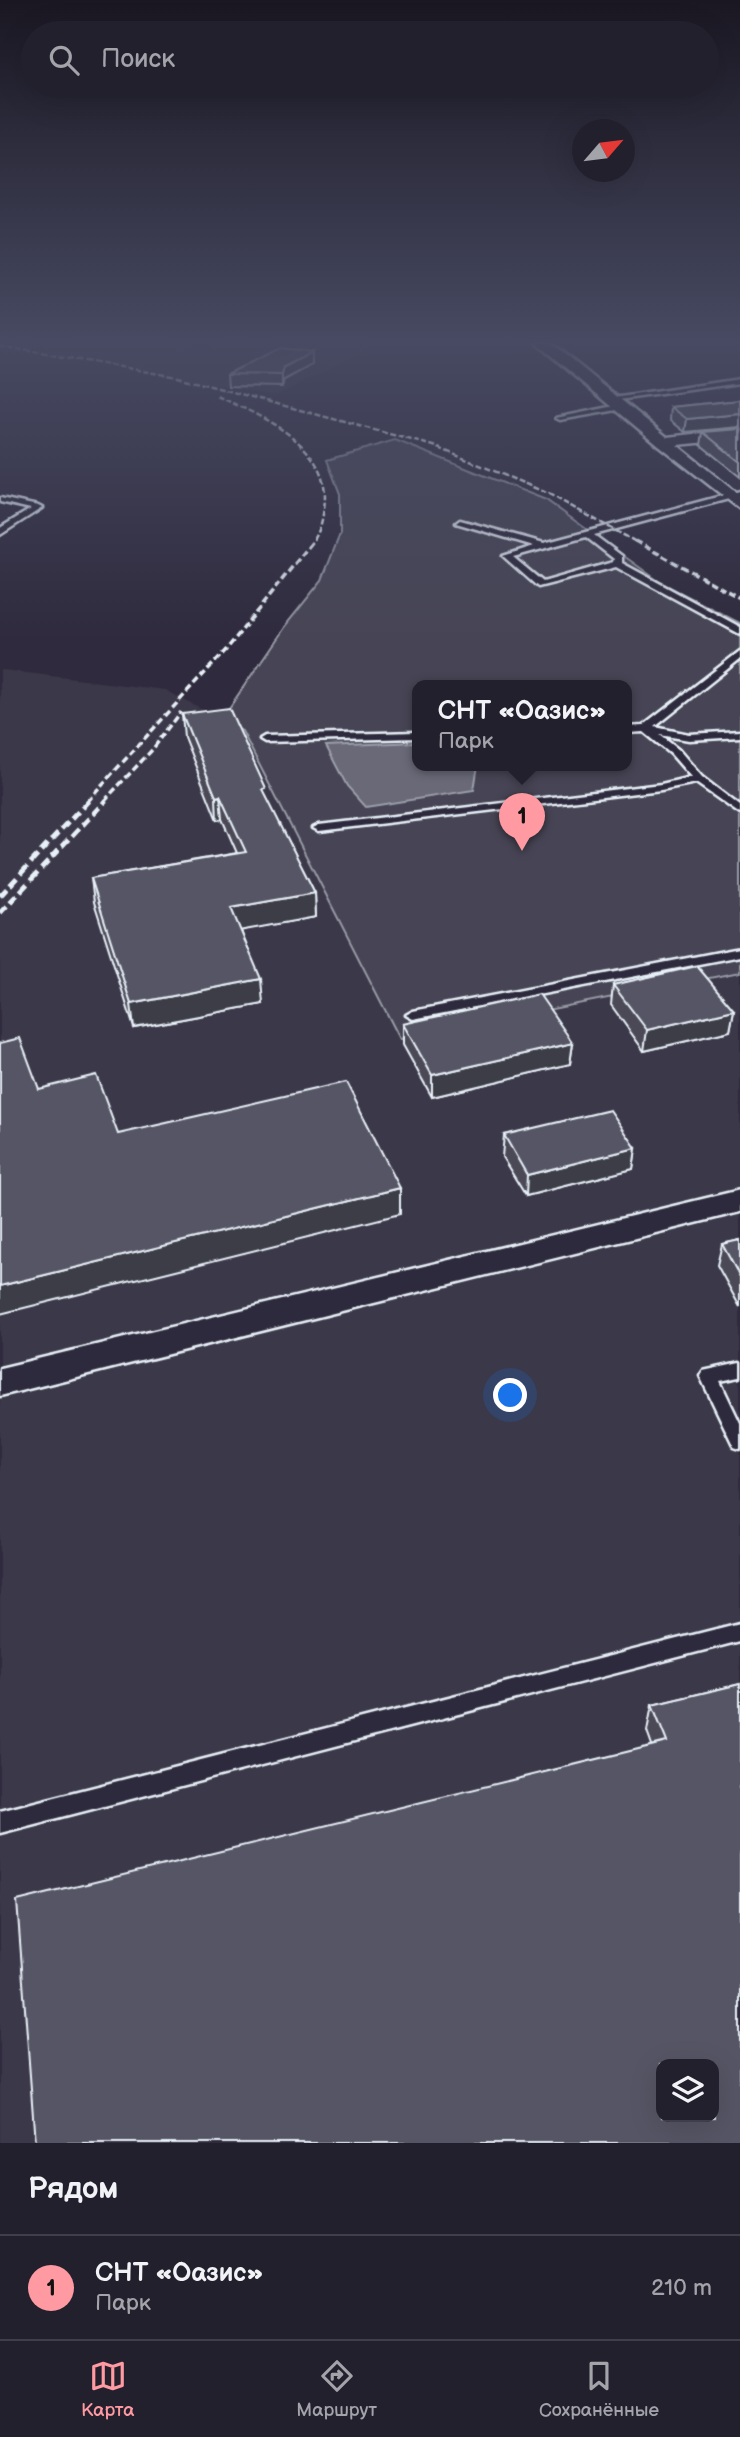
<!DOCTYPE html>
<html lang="ru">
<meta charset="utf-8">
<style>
:root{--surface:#23202e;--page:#2b2836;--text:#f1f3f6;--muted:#a3a3aa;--line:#403e4a;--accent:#ff9aa2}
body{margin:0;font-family:"Balsamiq Sans",sans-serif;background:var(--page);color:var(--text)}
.controls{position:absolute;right:21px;bottom:21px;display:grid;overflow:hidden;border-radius:14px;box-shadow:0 7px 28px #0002}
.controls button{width:63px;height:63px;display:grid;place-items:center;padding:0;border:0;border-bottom:2px solid var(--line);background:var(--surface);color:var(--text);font:35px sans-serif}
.compass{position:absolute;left:572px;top:119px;width:63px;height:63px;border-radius:50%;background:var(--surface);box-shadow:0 7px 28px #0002;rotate:62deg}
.you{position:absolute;left:511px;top:1396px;width:24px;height:24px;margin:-18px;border:5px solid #fff;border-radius:50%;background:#1a73e8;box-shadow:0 0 0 10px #1a73e833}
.badge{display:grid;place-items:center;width:46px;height:46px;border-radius:50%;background:var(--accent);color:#111;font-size:23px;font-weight:700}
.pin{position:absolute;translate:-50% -58px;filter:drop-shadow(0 2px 4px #0008)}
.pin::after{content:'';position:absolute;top:37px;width:24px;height:21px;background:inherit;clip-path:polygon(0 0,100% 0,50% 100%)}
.popup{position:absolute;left:412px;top:680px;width:220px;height:91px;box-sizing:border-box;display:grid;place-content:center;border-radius:14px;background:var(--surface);filter:drop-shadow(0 2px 5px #0005);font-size:23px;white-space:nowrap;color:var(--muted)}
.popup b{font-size:26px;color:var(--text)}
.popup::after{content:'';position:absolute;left:50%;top:100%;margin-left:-14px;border:14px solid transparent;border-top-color:var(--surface)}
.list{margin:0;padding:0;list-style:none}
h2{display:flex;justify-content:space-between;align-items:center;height:91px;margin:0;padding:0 28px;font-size:30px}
h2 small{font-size:23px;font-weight:400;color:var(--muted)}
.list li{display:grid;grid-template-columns:46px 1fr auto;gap:21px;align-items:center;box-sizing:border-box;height:105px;padding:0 28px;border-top:2px solid var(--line)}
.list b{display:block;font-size:26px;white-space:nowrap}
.list p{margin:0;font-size:23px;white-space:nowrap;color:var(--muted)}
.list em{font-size:23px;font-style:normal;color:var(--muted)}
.icon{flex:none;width:38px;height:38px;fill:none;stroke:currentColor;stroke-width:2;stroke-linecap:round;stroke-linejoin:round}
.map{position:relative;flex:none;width:740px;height:2143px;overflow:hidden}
.search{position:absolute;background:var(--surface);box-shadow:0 7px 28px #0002;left:21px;right:21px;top:21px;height:77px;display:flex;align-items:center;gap:18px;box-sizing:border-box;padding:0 24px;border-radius:38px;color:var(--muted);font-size:26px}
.sheet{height:196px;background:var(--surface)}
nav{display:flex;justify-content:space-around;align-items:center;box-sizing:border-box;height:98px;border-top:2px solid var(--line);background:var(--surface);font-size:19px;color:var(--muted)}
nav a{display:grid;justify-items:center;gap:4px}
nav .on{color:var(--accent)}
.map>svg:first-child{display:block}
</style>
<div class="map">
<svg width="740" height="2143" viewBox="0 0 740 2143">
<rect width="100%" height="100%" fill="#2f2a3d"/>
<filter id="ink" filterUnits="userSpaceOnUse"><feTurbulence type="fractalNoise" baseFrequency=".0143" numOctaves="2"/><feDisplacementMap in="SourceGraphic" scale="14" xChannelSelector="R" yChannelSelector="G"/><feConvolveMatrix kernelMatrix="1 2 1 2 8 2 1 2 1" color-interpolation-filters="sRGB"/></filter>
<g filter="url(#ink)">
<g fill="#3b3749" fill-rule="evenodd">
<polygon points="0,343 172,343 208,349 222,343 379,343 275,396"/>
<path d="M 3,670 L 165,690 L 242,731 L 401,1039 L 740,972 L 740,2143 L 0,2143 L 0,671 ZM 661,2064 L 714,2064 L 714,2117 L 661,2117 Z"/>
</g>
<path fill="#464455" stroke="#979aa6" stroke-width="2" fill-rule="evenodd" d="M 395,440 L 546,500 L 660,582 L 740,623 L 740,972 L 400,1039 L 242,731 L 221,720 L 285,626 L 322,580 L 340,534 L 340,494 L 327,460 ZM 417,685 L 627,685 L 627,765 L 417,765 Z"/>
<polygon fill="#696978" stroke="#9c9fab" stroke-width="2" points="417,742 417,765 478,765 474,790 366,807 347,786 326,746"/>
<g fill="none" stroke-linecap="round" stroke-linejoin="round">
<defs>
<g id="lane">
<polygon points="740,379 740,383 611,401 607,399"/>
<polygon points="620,405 624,407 623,409 560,420 556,418"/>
<path d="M 740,491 L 740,496 L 594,535 L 622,556 L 622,563 L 740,627 L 740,634 L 616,567 L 538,587 L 503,556 L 534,546 L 456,523 L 460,520 L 544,543 ZM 586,537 L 614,559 L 613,562 L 543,582 L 513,557 Z"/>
<polygon points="0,498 38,506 42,508 0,535 0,528 31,509 0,502"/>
<polygon points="740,651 740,659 655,727 689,734 740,731 740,737 689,740 660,735 679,750 702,777 740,806 740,814 696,783 661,790 319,831 313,828 319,825 661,784 691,777 671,754 644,732 627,733 627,727 643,726"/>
<polygon points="417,732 417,738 265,742 260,739 265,736"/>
<polygon points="740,948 740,956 413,1019 406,1015 413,1011"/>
<polygon points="740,1363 740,1377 720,1381 740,1423 740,1449 734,1447 700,1376 703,1371"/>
<polygon points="740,1623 740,1641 0,1833 0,1811"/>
</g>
<g id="street">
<polygon points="536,343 551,343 667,437 740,429 740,439 677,445 740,496 740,509 658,445"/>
<polygon points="740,1190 740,1212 0,1396 0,1368"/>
</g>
</defs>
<use href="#lane" stroke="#e8f1f8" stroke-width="5"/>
<use href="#street" stroke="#e8f1f8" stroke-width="5"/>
<use href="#lane" fill="#2f2a3d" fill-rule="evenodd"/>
<use href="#street" fill="#2f2a3d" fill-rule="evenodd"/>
<g stroke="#e8f1f8" stroke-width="2.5" stroke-dasharray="6 2.5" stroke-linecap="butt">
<polyline points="0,346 177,377 434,446 547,493 638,543"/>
<path d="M 217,396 C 263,417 334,446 324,508 C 322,522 320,531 312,543"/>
</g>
<g stroke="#e8f1f8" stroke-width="3.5" stroke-dasharray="7 3.5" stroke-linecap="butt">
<polyline points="635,541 740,598"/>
<polyline points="87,801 226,650 313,541"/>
<polyline points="104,801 152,750 181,712"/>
</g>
<g stroke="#e8f1f8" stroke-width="5" stroke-dasharray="10 5" stroke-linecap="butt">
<polyline points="0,896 89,800"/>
<polyline points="0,913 106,800"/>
</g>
</g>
<g fill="#4b4957" stroke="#e8f1f8" stroke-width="2">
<polygon points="312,352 312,365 284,380 282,387 228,386 227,374"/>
<polygon points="740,400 685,432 670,420 671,407"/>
<polygon points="740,429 740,477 701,445 703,432"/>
<polygon points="182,714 266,797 315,893 316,917 241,930 263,1004 134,1028 94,902 91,878 237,853 222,819 217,820 184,737"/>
<polygon points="613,985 734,1010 730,1031 644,1051 611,1005"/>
<polygon points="403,1024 573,1043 570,1064 432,1097 403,1045"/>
<polygon points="504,1135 636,1148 633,1169 526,1196 502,1157"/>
<polygon points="740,1240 740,1307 717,1265 722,1244"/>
<polygon points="740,1684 740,2143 652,1745 647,1731 652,1705"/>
</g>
<g fill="#3d3c47" stroke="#e8f1f8" stroke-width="2">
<polygon points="312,352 312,365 284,380 282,387 282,375 284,367"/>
<polygon points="740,414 740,427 685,432 687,419"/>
<polygon points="220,796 222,819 217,820 216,797"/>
<polygon points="315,893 316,917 233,932 231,908"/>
<polygon points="261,979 263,1004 134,1028 131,1004"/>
<polygon points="734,1010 730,1031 644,1051 647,1030"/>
<polygon points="573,1043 570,1064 432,1097 432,1075"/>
<polygon points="636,1148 633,1169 526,1196 527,1175"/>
<polygon points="400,1188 400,1214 0,1314 0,1286"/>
</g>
<g fill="#575565" stroke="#e8f1f8" stroke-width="2" fill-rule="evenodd">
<polygon points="280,348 312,352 284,367 282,375 227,374"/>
<polygon points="740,400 740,414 687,419 671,407"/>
<polygon points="740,429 740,462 703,432"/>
<polygon points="229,708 266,789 263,790 315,893 231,908 261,979 131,1004 91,878 246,852 220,796 216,797 182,714"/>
<polygon points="697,966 734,1010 647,1030 613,985"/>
<polygon points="539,994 573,1043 432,1075 403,1024"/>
<polygon points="20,1038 39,1089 96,1075 118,1134 346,1082 400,1188 0,1286 0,1043"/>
<polygon points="610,1110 636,1148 527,1175 504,1135"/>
<polygon points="740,1240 740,1277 722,1244"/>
<path d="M 740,1684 L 740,2143 L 35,2143 L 17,1901 L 667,1742 L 652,1705 ZM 661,2064 L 714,2064 L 714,2117 L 661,2117 Z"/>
</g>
</g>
<linearGradient id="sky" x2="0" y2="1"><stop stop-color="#1a1722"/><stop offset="0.53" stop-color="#474a62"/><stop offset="1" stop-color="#474a62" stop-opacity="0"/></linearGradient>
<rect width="740" height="643" fill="url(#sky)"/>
</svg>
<div class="controls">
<button><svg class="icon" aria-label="layers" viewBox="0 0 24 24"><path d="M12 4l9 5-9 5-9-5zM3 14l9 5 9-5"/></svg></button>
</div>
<svg class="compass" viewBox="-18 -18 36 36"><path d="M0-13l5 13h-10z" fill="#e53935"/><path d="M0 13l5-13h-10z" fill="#a3a3aa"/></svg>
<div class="you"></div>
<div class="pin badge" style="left:522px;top:851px">1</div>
<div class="popup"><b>СНТ «Оазис»</b>Парк</div>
<div class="search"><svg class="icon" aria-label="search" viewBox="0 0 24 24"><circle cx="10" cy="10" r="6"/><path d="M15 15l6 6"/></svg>Поиск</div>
</div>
<section class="sheet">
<h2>Рядом<small></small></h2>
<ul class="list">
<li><span class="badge">1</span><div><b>СНТ «Оазис»</b><p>Парк</p></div><em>210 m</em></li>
</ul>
</section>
<nav>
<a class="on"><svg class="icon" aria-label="map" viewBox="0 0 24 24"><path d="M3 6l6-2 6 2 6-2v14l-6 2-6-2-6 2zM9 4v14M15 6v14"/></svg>Карта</a>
<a><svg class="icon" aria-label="directions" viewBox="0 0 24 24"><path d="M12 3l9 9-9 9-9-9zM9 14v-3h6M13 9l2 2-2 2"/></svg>Маршрут</a>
<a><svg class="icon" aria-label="saved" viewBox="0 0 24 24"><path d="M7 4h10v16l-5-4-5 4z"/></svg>Сохранённые</a>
</nav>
